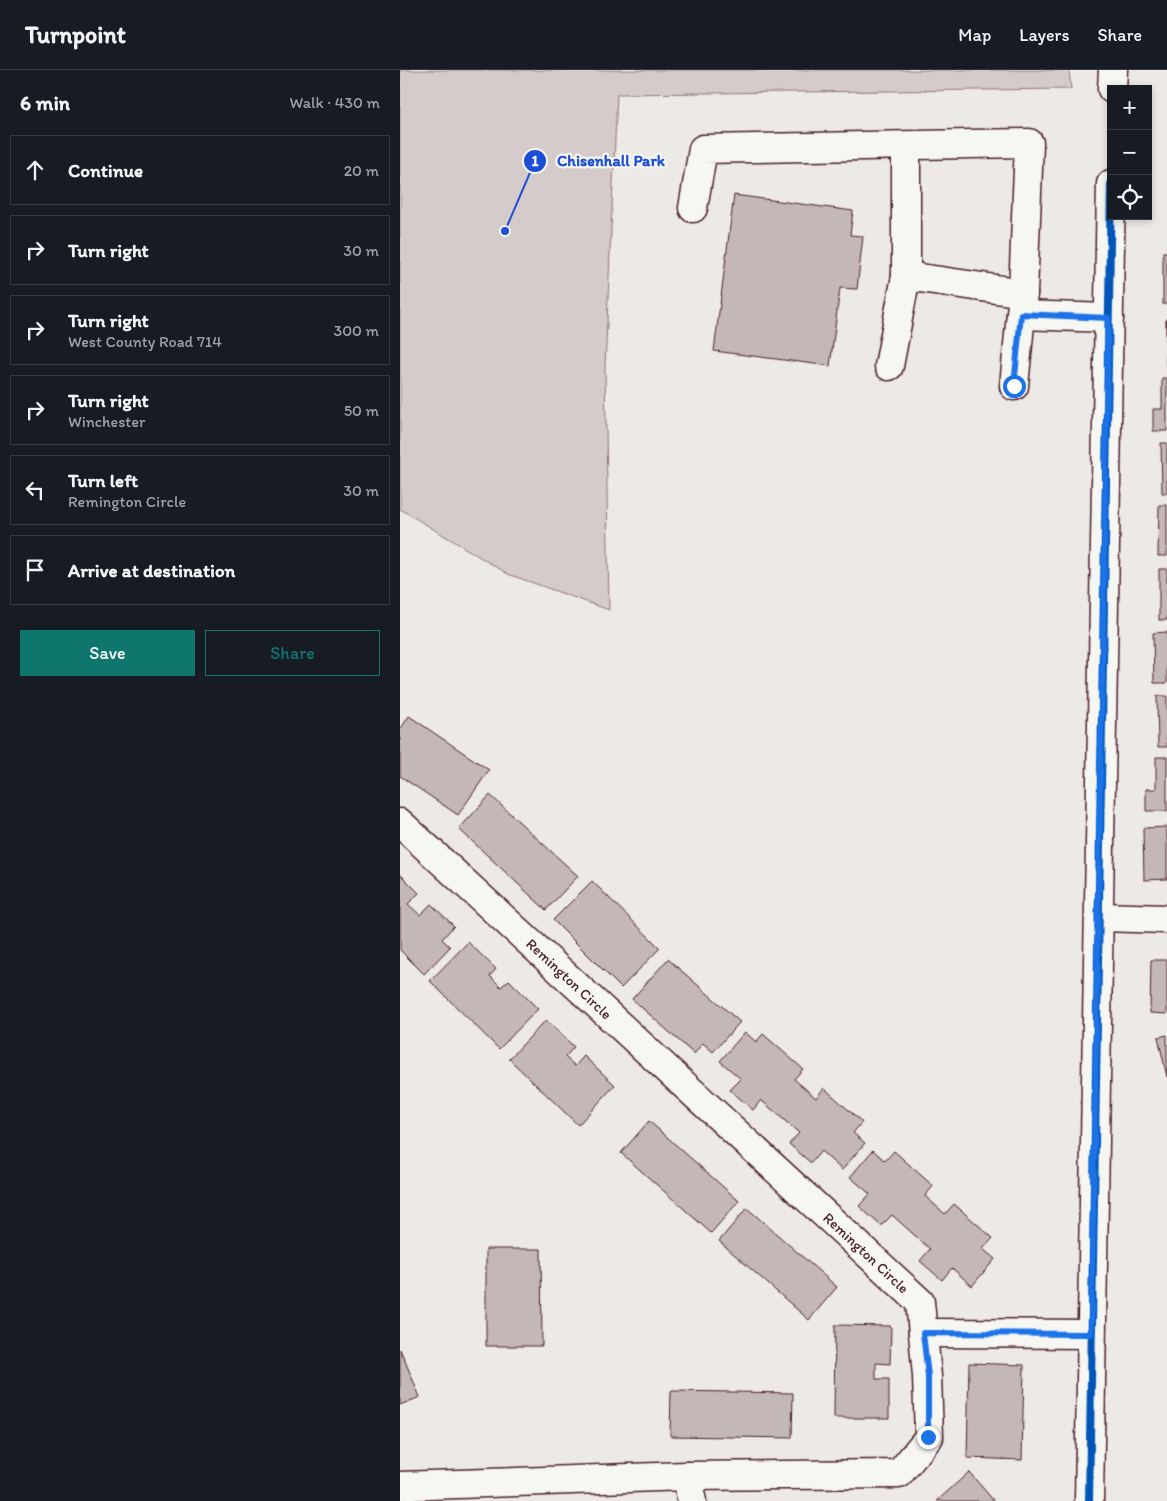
<!DOCTYPE html>
<meta charset="utf-8">
<style>
:root{--surface:#171b24;--page:#242831;--text:#f1f3f6;--muted:#9ea1a6;--line:#363941;--accent:#0f766e}
body{margin:0;font-family:Itim,sans-serif;background:var(--page);color:var(--text)}
.controls{position:absolute;right:15px;top:15px;display:grid;overflow:hidden;border-radius:0px;box-shadow:0 2px 8px #0003}
.controls button{width:45px;height:45px;display:grid;place-items:center;padding:0;border:0;border-bottom:1px solid var(--line);background:var(--surface);color:var(--text);font:25px sans-serif}
.stop{position:absolute;width:15px;height:15px;margin:-11px;border:4px solid #1a73e8;border-radius:50%;background:#fff}
.stop.end{background:#1a73e8;border-color:#fff;box-shadow:0 1px 5px #0008}
.list{margin:0;padding:0;list-style:none}
h2{display:flex;justify-content:space-between;align-items:center;height:65px;margin:0;padding:0 20px;font-size:21px}
h2 small{font-size:16px;font-weight:400;color:var(--muted)}
.list li{display:grid;grid-template-columns:32px 1fr auto;gap:15px;align-items:center;box-sizing:border-box;height:70px;margin:0 10px 10px;padding:0 10px;border:1px solid var(--line);border-radius:0px}
.list b{display:block;font-size:19px;white-space:nowrap}
.list p{margin:0;font-size:16px;white-space:nowrap;color:var(--muted)}
.list em{font-size:16px;font-style:normal;color:var(--muted)}
.actions{display:flex;gap:10px;padding:15px 20px}
.actions a{flex:1;padding:11px 0;border:1px solid var(--accent);border-radius:0px;text-align:center;font-size:18px;color:var(--accent)}
.actions .main{background:var(--accent);color:#fff}
.icon{flex:none;width:28px;height:28px;fill:none;stroke:currentColor;stroke-width:2;stroke-linecap:round;stroke-linejoin:round}
.map{position:relative;flex:none;width:767px;height:1431px;overflow:hidden}
header{display:flex;align-items:center;gap:30px;box-sizing:border-box;height:70px;padding:0 25px;background:var(--surface);border-bottom:1px solid var(--line)}
header strong{font-size:24px}
nav{display:flex;gap:28px;margin-inline-start:auto;font-size:18px}
main{display:flex}
aside{flex:1;background:var(--surface)}
.map>svg:first-child{display:block}
</style>
<header>
<strong>Turnpoint</strong>
<nav><a>Map</a><a>Layers</a><a>Share</a></nav>
</header>
<main>
<aside>
<h2>6 min<small>Walk · 430 m</small></h2>
<ul class="list">
<li><svg class="icon" aria-label="ahead" viewBox="0 0 24 24"><path d="M12 20V5M6 11l6-6 6 6"/></svg><div><b>Continue</b></div><em>20 m</em></li>
<li><svg class="icon" aria-label="right" viewBox="0 0 24 24"><path d="M7 20v-9h11M14 6l5 5-5 5"/></svg><div><b>Turn right</b></div><em>30 m</em></li>
<li><svg class="icon" aria-label="right" viewBox="0 0 24 24"><path d="M7 20v-9h11M14 6l5 5-5 5"/></svg><div><b>Turn right</b><p>West County Road 714</p></div><em>300 m</em></li>
<li><svg class="icon" aria-label="right" viewBox="0 0 24 24"><path d="M7 20v-9h11M14 6l5 5-5 5"/></svg><div><b>Turn right</b><p>Winchester</p></div><em>50 m</em></li>
<li><svg class="icon" aria-label="left" viewBox="0 0 24 24"><path d="M17 20v-9H6M10 6l-5 5 5 5"/></svg><div><b>Turn left</b><p>Remington Circle</p></div><em>30 m</em></li>
<li><svg class="icon" aria-label="arrive" viewBox="0 0 24 24"><path d="M6 21V4h12l-3 4 3 4H6"/></svg><div><b>Arrive at destination</b></div></li>
</ul>
<div class="actions"><a class="main">Save</a><a>Share</a></div>
</aside>
<div class="map">
<svg width="767" height="1431" viewBox="0 0 767 1431">
<rect width="100%" height="100%" fill="#ece9e6"/>
<filter id="ink" filterUnits="userSpaceOnUse"><feTurbulence type="fractalNoise" baseFrequency=".02" numOctaves="2"/><feDisplacementMap in="SourceGraphic" scale="10" xChannelSelector="R" yChannelSelector="G"/><feConvolveMatrix kernelMatrix="1 2 1 2 8 2 1 2 1" color-interpolation-filters="sRGB"/></filter>
<g filter="url(#ink)">
<polygon fill="#d4cbca" stroke="#8f757a" points="0,0 669,0 671,19 217,24 205,297 209,540 108,504 0,439"/>
<g fill="#c4b7b7" stroke="#4a1f2b">
<polygon points="334,125 453,141 450,165 463,166 457,219 440,218 430,296 314,281"/>
<rect x="763" y="182" width="4" height="52"/>
<rect x="766" y="249" width="1" height="46"/>
<polygon points="762,308 767,308 767,361 753,361 753,339 762,339"/>
<polygon points="761,373 767,373 767,423 762,423"/>
<polygon points="759,435 767,435 767,486 758,486"/>
<rect x="759" y="499" width="8" height="51"/>
<polygon points="767,562 767,613 754,613 753,563"/>
<polygon points="757,626 767,626 767,677 758,677"/>
<polygon points="9,646 89,700 58,745 0,706 0,660"/>
<polygon points="756,687 767,687 767,741 746,741 746,719 756,719"/>
<polygon points="90,725 178,806 146,840 59,759"/>
<polygon points="767,757 767,809 744,810 743,758"/>
<polygon points="0,804 19,823 8,834 20,845 31,834 54,856 42,869 50,877 24,904 0,880"/>
<polygon points="192,811 260,878 221,918 153,850"/>
<polygon points="68,872 96,899 90,906 101,917 109,910 138,939 99,979 30,911"/>
<polygon points="268,889 340,952 313,982 303,973 294,984 232,929"/>
<polygon points="751,890 767,890 767,944 750,943"/>
<polygon points="146,950 174,977 165,987 175,996 184,986 215,1015 178,1055 109,989"/>
<polygon points="345,962 356,972 363,964 403,999 394,1009 416,1028 424,1018 462,1052 453,1063 465,1073 442,1100 421,1081 411,1093 389,1074 399,1063 361,1030 353,1040 330,1020 341,1009 320,991"/>
<polygon points="767,965 767,1007 758,967"/>
<polygon points="249,1051 339,1131 311,1163 221,1083"/>
<polygon points="473,1080 485,1091 494,1081 533,1116 525,1126 545,1144 554,1134 593,1168 583,1179 595,1189 572,1216 552,1198 542,1210 520,1191 530,1179 492,1145 481,1156 459,1136 470,1124 450,1107"/>
<polygon points="347,1138 437,1217 409,1250 319,1171"/>
<polygon points="86,1179 141,1179 142,1276 86,1276"/>
<polygon points="435,1255 491,1256 490,1294 476,1293 476,1309 489,1309 489,1348 434,1348"/>
<polygon points="0,1279 20,1327 0,1335"/>
<polygon points="569,1293 624,1295 622,1390 567,1388"/>
<polygon points="271,1321 393,1323 392,1368 270,1366"/>
<polygon points="569,1402 594,1431 537,1431"/>
</g>
<g fill="none" stroke-linecap="round" stroke-linejoin="round">
<defs>
<g id="minor">
<polyline points="712,19 713,0"/>
<polyline points="293,138 303,79 629,73 623,223 614,316"/>
<polyline points="506,206 623,223"/>
<polyline points="621,245 709,248"/>
<polyline points="489,296 506,206 506,76"/>
<polyline points="0,753 520,1232 527,1306 529,1367 499,1404 286,1406 0,1416"/>
<polyline points="700,847 767,849"/>
<polyline points="523,1263 691,1264"/>
<polyline points="286,1406 292,1431"/>
<polyline points="689,1431 711,114"/>
</g>
</defs>
<use href="#minor" stroke="#4a1f2b" stroke-width="31"/>
<use href="#minor" stroke="#f6f6f2" stroke-width="28"/>
<defs>
<polyline id="cycleway" points="689,1431 711,114"/>
</defs>
<use href="#cycleway" stroke="#f6f6f2" stroke-width="11"/>
<use href="#cycleway" stroke="#0057b8" stroke-width="8"/>
</g>
</g>
<g fill="none" stroke-linecap="round" stroke-linejoin="round" filter="url(#ink)">
<polyline stroke="#1a73e8" stroke-width="6" points="528,1367 528,1306 523,1263 691,1264 708,248 621,244 614,316"/>
</g>
<g text-anchor="middle" stroke-width="4.5" stroke-linejoin="round" paint-order="stroke">
<g font-size="15" fill="#4a1f2b" stroke="#f6f6f2">
<text transform="translate(169 909) rotate(43)" y="5">Remington Circle</text>
<text transform="translate(466 1183) rotate(43)" y="5">Remington Circle</text>
</g>
</g>
<path fill="none" stroke="#1d4ed8" stroke-width="2" d="M105 161L135 91"/>
<g fill="#1d4ed8" stroke="#f6f6f2" stroke-width="2">
<circle cx="105" cy="161" r="5"/>
<circle cx="135" cy="91" r="12"/>
</g>
<g font-size="15" text-anchor="middle" font-weight="bold" fill="#fff">
<text x="135" y="96">1</text>
</g>
<g font-size="16" text-anchor="middle" font-weight="bold" fill="#1d4ed8" stroke="#f6f6f2" stroke-width="4.5" stroke-linejoin="round" paint-order="stroke">
<text x="211" y="96">Chisenhall Park</text>
</g>
</svg>
<div class="controls">
<button>+</button>
<button>−</button>
<button><svg class="icon" aria-label="locate" viewBox="0 0 24 24"><circle cx="12" cy="12" r="6"/><path d="M12 2v4M12 18v4M2 12h4M18 12h4"/></svg></button>
</div>
<div class="stop" style="left:614px;top:316px"></div>
<div class="stop end" style="left:528px;top:1367px"></div>
</div>
</main>
